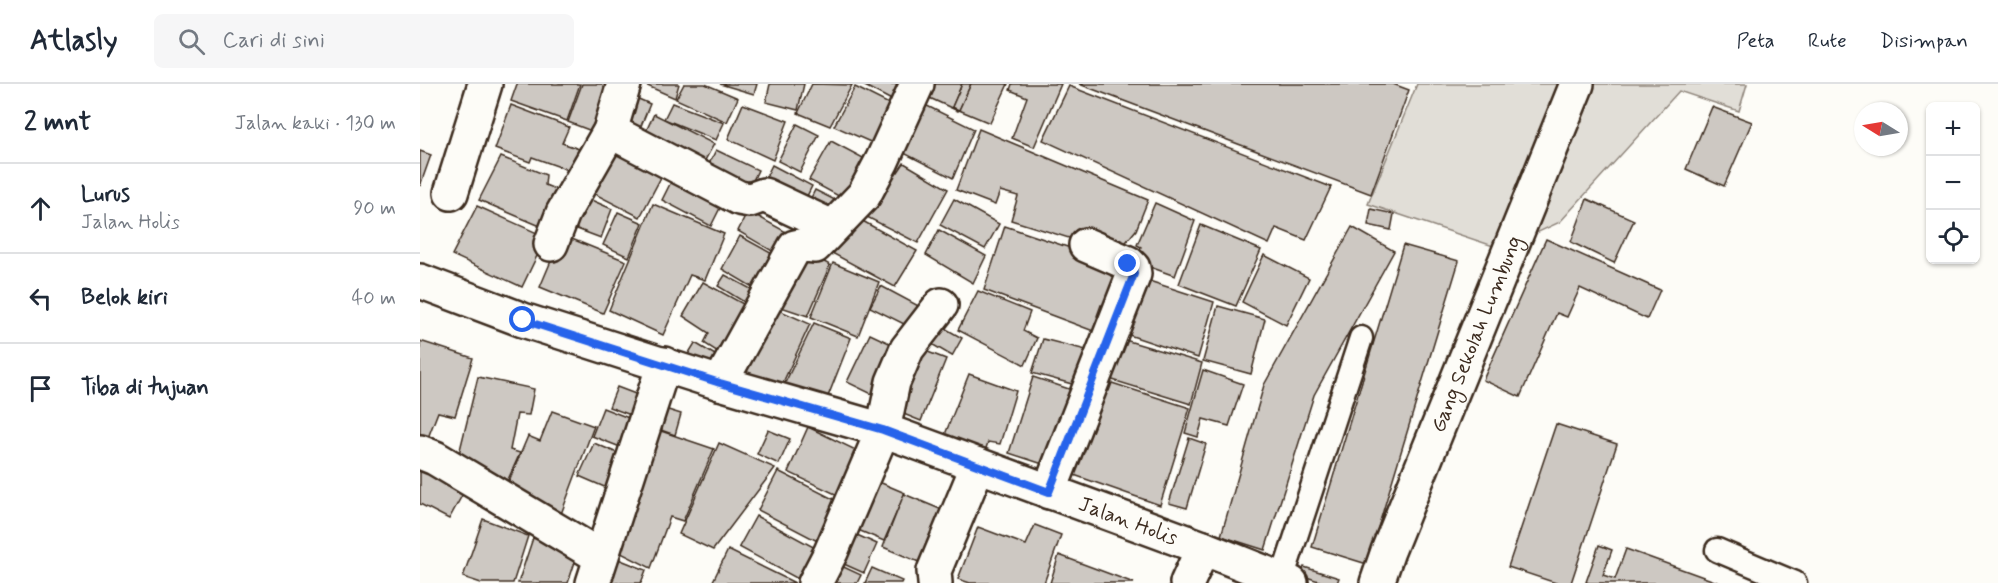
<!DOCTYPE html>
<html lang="id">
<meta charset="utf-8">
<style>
:root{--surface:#fff;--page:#f6f6f7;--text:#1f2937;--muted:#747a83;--line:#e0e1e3}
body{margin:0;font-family:Mynerve,sans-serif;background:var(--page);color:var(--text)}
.controls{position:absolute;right:18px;top:18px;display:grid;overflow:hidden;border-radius:9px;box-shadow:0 2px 4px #0004}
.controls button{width:54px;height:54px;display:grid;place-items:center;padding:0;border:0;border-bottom:2px solid var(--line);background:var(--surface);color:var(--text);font:30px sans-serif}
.compass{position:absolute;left:1434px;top:18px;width:54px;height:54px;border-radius:50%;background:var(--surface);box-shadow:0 2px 4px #0004;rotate:281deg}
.stop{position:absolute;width:18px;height:18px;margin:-14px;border:4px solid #2563eb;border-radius:50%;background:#fff}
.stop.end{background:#2563eb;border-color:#fff;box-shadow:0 2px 6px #0008}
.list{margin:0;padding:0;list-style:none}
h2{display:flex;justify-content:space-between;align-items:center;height:78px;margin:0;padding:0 24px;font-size:26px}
h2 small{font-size:20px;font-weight:400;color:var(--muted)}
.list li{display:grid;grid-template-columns:39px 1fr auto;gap:18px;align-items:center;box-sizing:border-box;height:90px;padding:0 24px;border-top:2px solid var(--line)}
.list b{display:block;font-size:22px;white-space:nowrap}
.list p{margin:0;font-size:20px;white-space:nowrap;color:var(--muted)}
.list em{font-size:20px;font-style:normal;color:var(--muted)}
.icon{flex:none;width:33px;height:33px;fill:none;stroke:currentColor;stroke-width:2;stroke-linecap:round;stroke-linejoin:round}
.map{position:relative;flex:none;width:1578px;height:499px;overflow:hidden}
header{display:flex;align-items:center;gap:36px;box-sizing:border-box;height:84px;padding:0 30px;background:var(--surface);border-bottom:2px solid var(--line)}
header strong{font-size:28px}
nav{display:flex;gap:33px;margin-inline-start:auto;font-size:21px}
.search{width:420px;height:54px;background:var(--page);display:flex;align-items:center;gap:15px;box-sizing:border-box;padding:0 21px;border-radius:9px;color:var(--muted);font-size:22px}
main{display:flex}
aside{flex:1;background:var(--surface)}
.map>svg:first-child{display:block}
</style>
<header>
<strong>Atlasly</strong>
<div class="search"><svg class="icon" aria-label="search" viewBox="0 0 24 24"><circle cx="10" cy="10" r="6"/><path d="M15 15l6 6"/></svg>Cari di sini</div>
<nav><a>Peta</a><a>Rute</a><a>Disimpan</a></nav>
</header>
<main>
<aside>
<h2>2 mnt<small>Jalan kaki · 130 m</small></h2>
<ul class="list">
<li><svg class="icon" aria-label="ahead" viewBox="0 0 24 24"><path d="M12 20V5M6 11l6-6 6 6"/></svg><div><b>Lurus</b><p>Jalan Holis</p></div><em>90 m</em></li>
<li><svg class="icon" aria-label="left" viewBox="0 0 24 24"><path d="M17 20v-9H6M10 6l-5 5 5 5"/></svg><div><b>Belok kiri</b></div><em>40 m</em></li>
<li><svg class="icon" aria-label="arrive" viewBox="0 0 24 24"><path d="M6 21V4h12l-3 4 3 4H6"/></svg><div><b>Tiba di tujuan</b></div></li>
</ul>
</aside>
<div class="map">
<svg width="1578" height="499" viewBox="0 0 1578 499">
<rect width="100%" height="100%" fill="#fdfcf7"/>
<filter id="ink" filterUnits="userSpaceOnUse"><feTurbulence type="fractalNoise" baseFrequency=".0167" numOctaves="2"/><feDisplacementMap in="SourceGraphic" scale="12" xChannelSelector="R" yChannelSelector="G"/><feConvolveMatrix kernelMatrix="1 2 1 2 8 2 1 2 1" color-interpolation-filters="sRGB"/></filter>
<g filter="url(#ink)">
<polygon fill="#e1ded7" stroke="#8e847a" stroke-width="1.5" points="997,0 1327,0 1319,27 1259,7 1140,138 1082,165 948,120"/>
<g fill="#cdc8c2" stroke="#3b2a1e" stroke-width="1.5">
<polygon points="97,0 160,0 147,37 91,17"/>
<polygon points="162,0 186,0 199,5 182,51 148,38"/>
<polygon points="223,0 259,0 255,14"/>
<polygon points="264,0 285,0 318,14 307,38 256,15"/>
<polygon points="300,0 337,0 334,10"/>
<polygon points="350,0 384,0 378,26 346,18"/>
<polygon points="392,0 432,1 410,42 378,29"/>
<polygon points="441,0 484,0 483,22"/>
<polygon points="505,0 542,0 532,23 539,26 538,27 501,10"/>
<polygon points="542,0 551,0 539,26 532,23"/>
<polygon points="551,0 588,0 570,39 539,26"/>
<polygon points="592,0 641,0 614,63 592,54 607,13 590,6"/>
<polygon points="659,0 973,0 989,6 951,110"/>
<polygon points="649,2 911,103 886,156 856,144 849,160 623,56"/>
<polygon points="435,3 483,27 455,60 414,42"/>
<polygon points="207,10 230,20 216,54 192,45"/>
<polygon points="495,16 554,45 533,94 476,65"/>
<polygon points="252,19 304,39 296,56 244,35"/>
<polygon points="323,20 368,37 353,76 308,55"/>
<polygon points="91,21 149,43 142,59 162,66 154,88 112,73 110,78 75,65"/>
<polygon points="1292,23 1332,38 1304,102 1266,85"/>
<polygon points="234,30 294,60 279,87 221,58"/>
<polygon points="377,40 399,51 380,88 358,77"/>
<polygon points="559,45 728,116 716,146 697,169 591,136 598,112 580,107 575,121 536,106"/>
<polygon points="193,54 248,80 220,133 167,106"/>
<polygon points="411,57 447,76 426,116 389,96"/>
<polygon points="296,66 338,86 326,111 284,90"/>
<polygon points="0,67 11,71 0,102"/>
<polygon points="81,73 126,91 125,101 150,111 132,147 59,116"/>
<polygon points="484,79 528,105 498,159 443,131 470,84 478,88"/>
<polygon points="352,81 392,102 383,120 343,99"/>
<polygon points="255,90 304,116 291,142 242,116"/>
<polygon points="395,106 415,116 406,132 387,122"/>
<polygon points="162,112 192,125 181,154 149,142"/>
<polygon points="534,115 579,140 565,165 520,141"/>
<polygon points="1167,115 1214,136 1194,179 1151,158"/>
<polygon points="735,119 775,137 755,192 716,178 721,163 717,161"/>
<polygon points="233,120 304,150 285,196 270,191 243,251 189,226"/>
<polygon points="57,122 126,153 102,203 32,171"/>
<polygon points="951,125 974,130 971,146 948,141"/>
<polygon points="328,127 377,154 366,175 318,147"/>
<polygon points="198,128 223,139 209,173 183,161"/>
<polygon points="439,135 497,167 475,203 412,169 424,148 431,152"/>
<polygon points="781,141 841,166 816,222 759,200"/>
<polygon points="585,142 707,183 693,225 681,221 677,232 688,235 684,251 564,206"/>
<polygon points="932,143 974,167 894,311 845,466 801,452 844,301"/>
<polygon points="519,146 566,172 553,199 506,171"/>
<polygon points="142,151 206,177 183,229 120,203"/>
<polygon points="320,152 365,177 346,211 302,185"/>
<polygon points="1126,155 1240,206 1227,235 1160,204 1147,233 1137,229 1100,313 1063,296"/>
<polygon points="983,161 1039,177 947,480 892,463"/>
<polygon points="391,171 410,181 388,232 352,220"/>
<polygon points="844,171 889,194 866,241 822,218"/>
<polygon points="413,179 459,198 438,252 391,233"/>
<polygon points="305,191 342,211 334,224 298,202"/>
<polygon points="723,195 794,218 778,274 706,250"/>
<polygon points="283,198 336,227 309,275 284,259 289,249 263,232"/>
<polygon points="461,202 506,226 496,246 450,223"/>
<polygon points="558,207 610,228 603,247 617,254 605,281 538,246"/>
<polygon points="798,222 845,235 831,290 783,277"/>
<polygon points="352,223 390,240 359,307 316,287"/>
<polygon points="514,238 542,254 532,272 503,255"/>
<polygon points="394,239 431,254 407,315 364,301"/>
<polygon points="450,250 480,264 458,313 427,298"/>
<polygon points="623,255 674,268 663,303 612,289"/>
<polygon points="705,256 782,279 771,320 686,294 691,273 700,274"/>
<polygon points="0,257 53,274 35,332 18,328 4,364 0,362"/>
<polygon points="275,259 307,278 298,292 267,272"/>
<polygon points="495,263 526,275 501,337 476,327"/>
<polygon points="783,286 823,300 809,342 783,335 778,353 765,349"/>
<polygon points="549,290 596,307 580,360 568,358 563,374 522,358"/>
<polygon points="58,293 114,305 109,331 97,330 90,366 100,369 86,400 36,382"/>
<polygon points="613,293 658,308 635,384 589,369"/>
<polygon points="692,299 770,324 740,421 654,391 679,305 689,307"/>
<polygon points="197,303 226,314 219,334 189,323"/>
<polygon points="183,324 219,338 208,366 172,352"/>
<polygon points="245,325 261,330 255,351 238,345"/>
<polygon points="132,327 174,342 141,430 86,404 108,352 120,357"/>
<polygon points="1136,340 1197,360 1151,499 1136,499 1088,483"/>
<polygon points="388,343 444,370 424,414 368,388"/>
<polygon points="238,346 294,365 263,437 250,433 231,484 189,463"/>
<polygon points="348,346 370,355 359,380 337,370"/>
<polygon points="769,354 786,360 767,424 749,419"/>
<polygon points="174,359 211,375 196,408 159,392"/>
<polygon points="299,359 355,384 293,466 259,450"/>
<polygon points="0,378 45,406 29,435 0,420"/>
<polygon points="358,387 425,421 405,461 338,426"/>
<polygon points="452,395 485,409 464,457 431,443"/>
<polygon points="484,410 527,428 506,481 463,463"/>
<polygon points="336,432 399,466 382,497 319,463"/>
<polygon points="63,435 108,452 93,499 61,499 43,493"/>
<polygon points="615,441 641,451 624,499 550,499 538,495 558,443 606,461"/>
<polygon points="428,447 457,460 444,489 415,476"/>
<polygon points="113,454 158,469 148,499 98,499"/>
<polygon points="1179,461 1192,466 1183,491 1195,495 1206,465 1300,499 1169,499 1166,498"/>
<polygon points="308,466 375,499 292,499"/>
<polygon points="188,471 226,486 221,499 177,499"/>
<polygon points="639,471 714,499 630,499"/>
<polygon points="415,479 441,491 437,499 406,499"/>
<polygon points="884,483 919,494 917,499 904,499 881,491"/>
<polygon points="452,484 482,497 481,499 445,499"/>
</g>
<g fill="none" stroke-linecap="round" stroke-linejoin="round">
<defs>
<g id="lane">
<polyline points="1297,466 1375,499"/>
<polyline points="862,495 941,254"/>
</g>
<g id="street">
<polyline points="190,47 319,114 330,116 344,111 412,143"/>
<polyline points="31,109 65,0"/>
<polyline points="131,160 143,129 190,47 204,0"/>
<path id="s1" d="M 0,197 L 103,236 L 300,299 L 463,346 L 783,464 L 871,499"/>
<polyline points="300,299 375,163 384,161 395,162 444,111 462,77 497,0"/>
<polyline points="0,368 15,374 181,473"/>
<polyline points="629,408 714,190 713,184 708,179 666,161"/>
<polyline points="173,499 244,280"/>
<polyline points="395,499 411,468 463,346 473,298 487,265 521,221"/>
<polyline points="515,499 514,487 558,381"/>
<polyline points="767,499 783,464"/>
<path id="s2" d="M 957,499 L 968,467 L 1157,0"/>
</g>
</defs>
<use href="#lane" stroke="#3b2a1e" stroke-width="27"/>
<use href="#street" stroke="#3b2a1e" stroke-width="38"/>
<use href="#lane" stroke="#fdfcf7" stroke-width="22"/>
<use href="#street" stroke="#fdfcf7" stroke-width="33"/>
</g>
</g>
<g fill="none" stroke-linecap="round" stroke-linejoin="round" filter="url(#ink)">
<polyline stroke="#2563eb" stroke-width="8" points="103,236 300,299 463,346 629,408 714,190 713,184 708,180"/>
</g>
<g text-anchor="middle" stroke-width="4.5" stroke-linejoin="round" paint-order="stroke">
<g font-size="21" fill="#3b2a1e" stroke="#fdfcf7">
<text dy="7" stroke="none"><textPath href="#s2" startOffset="268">Gang Sekolah Lumbung</textPath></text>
<text dy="7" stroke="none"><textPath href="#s1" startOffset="748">Jalan Holis</textPath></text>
</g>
</g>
</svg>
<div class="controls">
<button>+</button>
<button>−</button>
<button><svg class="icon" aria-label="locate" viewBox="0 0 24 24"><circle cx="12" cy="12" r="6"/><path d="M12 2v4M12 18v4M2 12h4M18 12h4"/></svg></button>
</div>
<svg class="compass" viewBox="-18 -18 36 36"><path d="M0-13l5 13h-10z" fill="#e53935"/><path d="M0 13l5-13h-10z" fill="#747a83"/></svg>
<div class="stop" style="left:103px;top:236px"></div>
<div class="stop end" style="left:708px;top:180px"></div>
</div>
</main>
